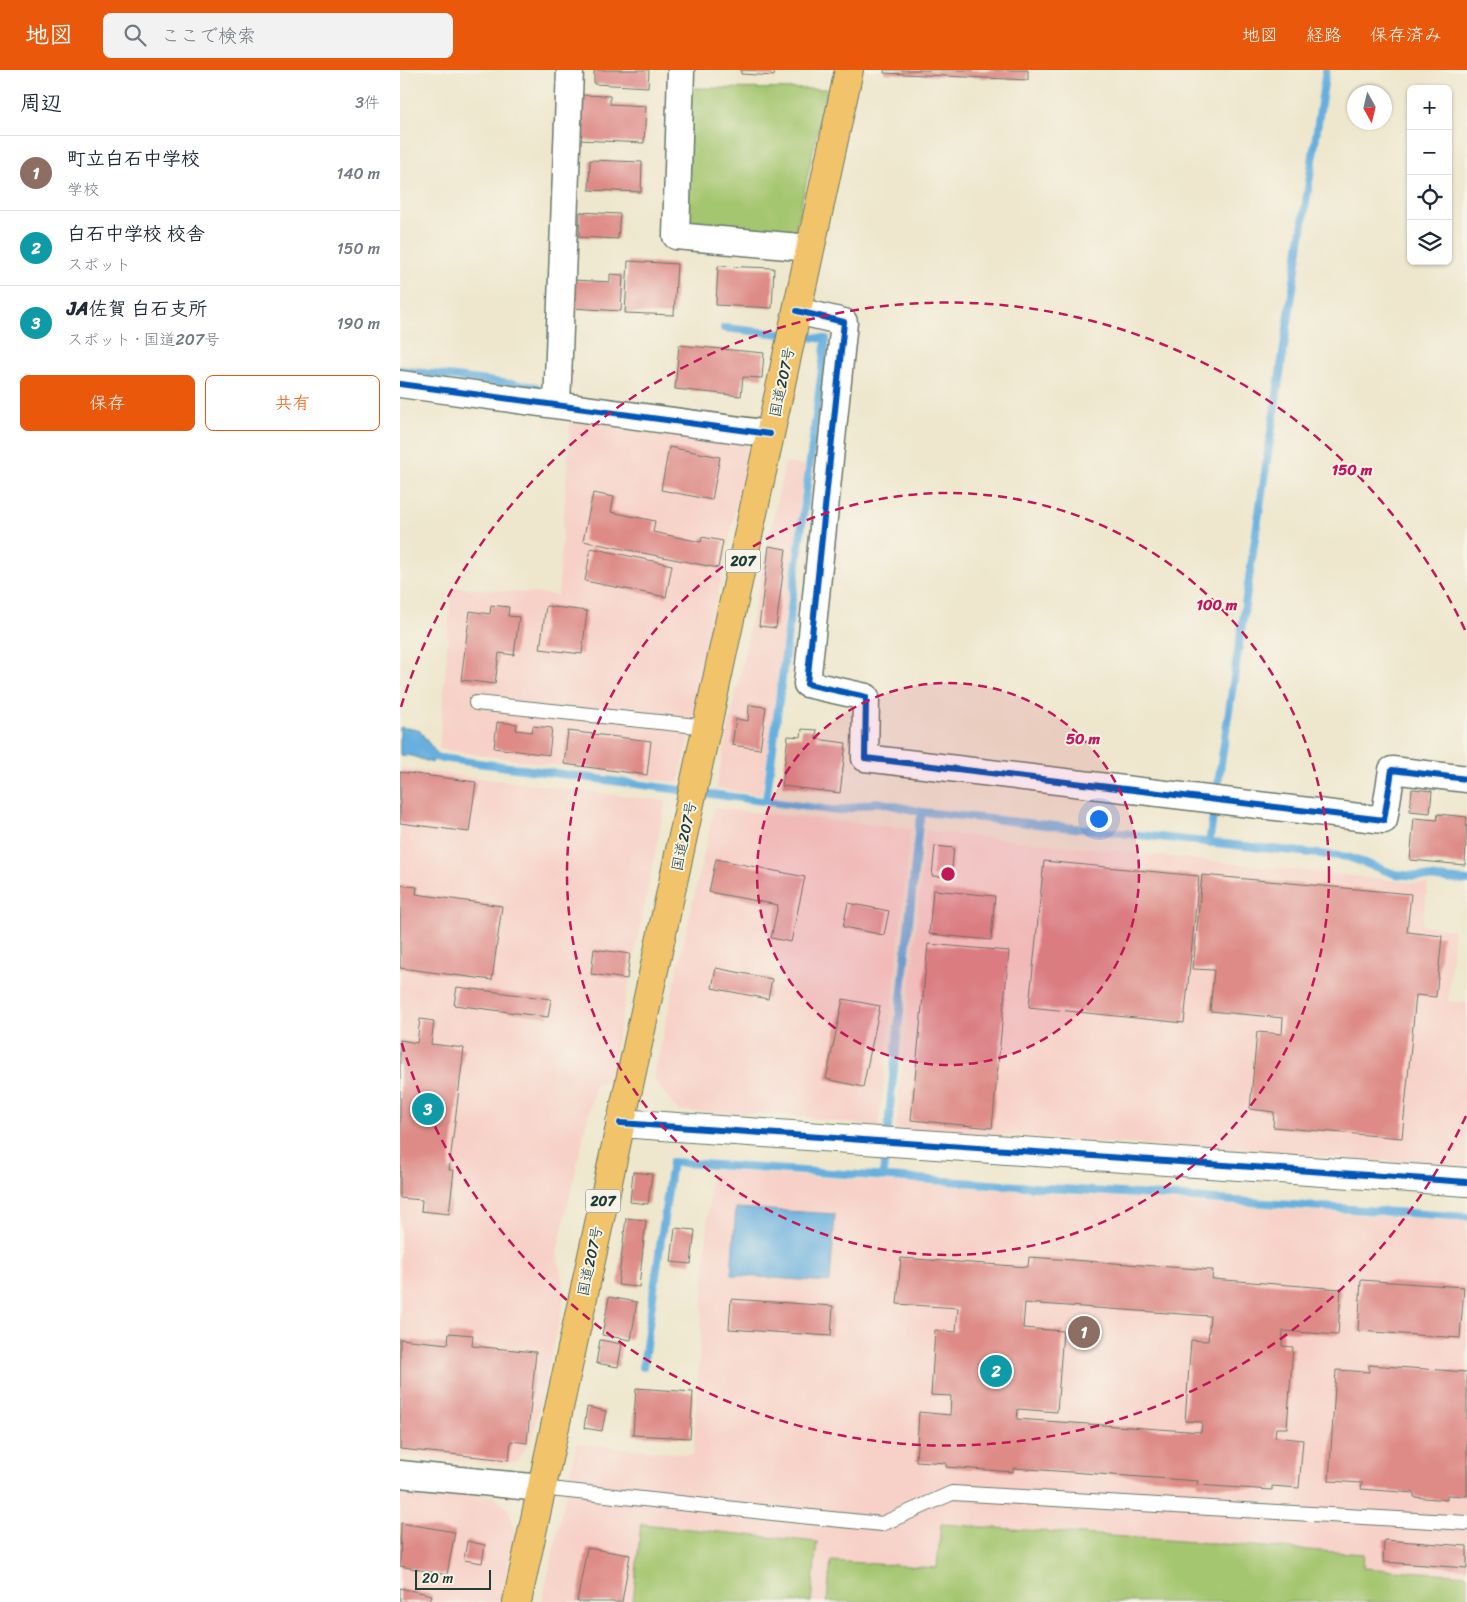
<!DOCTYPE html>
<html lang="ja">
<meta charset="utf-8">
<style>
:root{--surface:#fff;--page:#f2f2f3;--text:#1f2937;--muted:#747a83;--line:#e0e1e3;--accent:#ea580c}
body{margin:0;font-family:Sriracha,"Klee One",sans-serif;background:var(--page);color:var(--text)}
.controls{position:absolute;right:15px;top:15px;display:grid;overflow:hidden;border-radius:8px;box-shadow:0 1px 4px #0004}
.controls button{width:45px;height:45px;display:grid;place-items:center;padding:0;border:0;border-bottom:1px solid var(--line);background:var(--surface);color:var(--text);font:25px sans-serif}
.compass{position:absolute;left:947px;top:15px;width:45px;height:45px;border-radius:50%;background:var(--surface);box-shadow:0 1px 4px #0004;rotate:172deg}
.scale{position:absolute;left:15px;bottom:12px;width:76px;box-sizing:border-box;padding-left:5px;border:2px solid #1f3d34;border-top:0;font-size:14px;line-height:18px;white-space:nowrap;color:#1f3d34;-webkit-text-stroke:4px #f7f3e8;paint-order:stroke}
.you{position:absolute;left:698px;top:748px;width:18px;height:18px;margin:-12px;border:4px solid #fff;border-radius:50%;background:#1a73e8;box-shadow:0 0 0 8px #1a73e833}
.badge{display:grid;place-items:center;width:32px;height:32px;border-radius:50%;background:var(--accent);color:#fff;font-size:16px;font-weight:700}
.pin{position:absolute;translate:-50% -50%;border:2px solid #fff;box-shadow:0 1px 5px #0006}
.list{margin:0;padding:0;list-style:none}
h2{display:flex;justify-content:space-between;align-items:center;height:65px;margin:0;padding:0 20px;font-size:21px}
h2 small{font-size:16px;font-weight:400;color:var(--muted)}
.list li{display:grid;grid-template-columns:32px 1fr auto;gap:15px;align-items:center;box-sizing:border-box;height:75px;padding:0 20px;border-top:1px solid var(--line)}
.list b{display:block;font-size:19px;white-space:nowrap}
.list p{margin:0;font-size:16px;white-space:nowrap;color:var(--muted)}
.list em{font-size:16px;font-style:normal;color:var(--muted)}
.actions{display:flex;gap:10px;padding:15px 20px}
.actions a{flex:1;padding:11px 0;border:1px solid var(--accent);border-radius:8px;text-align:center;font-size:18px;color:var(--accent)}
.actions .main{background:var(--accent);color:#fff}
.icon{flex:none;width:28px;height:28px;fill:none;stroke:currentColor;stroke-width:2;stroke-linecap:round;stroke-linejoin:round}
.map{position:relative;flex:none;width:1067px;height:1532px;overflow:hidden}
header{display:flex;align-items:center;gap:30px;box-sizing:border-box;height:70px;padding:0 25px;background:var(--accent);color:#fff}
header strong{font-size:24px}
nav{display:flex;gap:28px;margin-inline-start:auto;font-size:18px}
.search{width:350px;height:45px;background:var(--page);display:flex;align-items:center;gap:12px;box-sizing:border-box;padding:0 18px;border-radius:8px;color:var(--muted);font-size:19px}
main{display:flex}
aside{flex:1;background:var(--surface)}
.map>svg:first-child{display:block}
</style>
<header>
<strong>地図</strong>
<div class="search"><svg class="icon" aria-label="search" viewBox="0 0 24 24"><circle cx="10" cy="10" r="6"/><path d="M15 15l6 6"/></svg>ここで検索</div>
<nav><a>地図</a><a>経路</a><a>保存済み</a></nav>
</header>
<main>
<aside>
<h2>周辺<small>3件</small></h2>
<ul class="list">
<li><span class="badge" style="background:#8d6e63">1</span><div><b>町立白石中学校</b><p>学校</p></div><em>140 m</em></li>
<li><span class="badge" style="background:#0f9aa8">2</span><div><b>白石中学校 校舎</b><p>スポット</p></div><em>150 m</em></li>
<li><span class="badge" style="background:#0f9aa8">3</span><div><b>JA佐賀 白石支所</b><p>スポット · 国道207号</p></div><em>190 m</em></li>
</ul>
<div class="actions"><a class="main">保存</a><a>共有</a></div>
</aside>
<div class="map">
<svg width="1067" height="1532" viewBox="0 0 1067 1532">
<rect width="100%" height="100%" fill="#f7f3e8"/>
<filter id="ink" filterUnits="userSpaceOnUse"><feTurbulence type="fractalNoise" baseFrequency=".02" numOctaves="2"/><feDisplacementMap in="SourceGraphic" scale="10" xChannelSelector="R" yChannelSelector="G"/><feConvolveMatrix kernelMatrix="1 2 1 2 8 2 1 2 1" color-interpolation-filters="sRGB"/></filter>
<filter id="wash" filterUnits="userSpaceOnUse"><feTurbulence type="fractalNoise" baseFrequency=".0096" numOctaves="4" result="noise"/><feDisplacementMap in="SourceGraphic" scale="20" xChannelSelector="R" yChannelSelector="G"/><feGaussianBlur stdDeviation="1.12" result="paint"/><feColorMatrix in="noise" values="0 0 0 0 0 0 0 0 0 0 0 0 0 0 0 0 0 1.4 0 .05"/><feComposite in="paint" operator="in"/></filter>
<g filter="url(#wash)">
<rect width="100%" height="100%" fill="#eee7cd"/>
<g fill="#f7d1c7">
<polygon points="171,339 350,369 279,713 39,679 52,517 158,525"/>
<polygon points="385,393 405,396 362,725 316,718"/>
<polygon points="0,698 266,731 209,1010 195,1016 157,1182 165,1225 133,1365 118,1390 104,1395 0,1385"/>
<polygon points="314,738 511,759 479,1057 377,1044 278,1041 253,1008"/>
<polygon points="526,761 1028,814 1022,855 1054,860 1048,931 1067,933 1067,1096 496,1059"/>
<polygon points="311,1100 1067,1152 1067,1532 142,1532 177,1373 293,1385"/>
<polygon points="0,1417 94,1426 109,1440 115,1463 100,1532 0,1532"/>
</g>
<g fill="#a5c66f" stroke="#628252">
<polygon points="291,18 427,19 395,162 288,154"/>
<polygon points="241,1454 417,1472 411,1532 233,1532"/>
<polygon points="541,1454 964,1484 963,1498 1067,1505 1067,1532 427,1532 431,1491 537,1498"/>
</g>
<g fill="#66afde" stroke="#427689">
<polygon points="0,657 19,660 37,684 33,687 32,693 12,686 0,685"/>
<polygon points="336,1138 435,1144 430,1212 331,1205"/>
</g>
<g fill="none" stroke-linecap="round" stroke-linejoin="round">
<g stroke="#66afde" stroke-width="8">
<polyline points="324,258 426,269 366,731"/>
<polyline points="0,300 136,317"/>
<polyline points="26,683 33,687 438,741 477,732 523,742"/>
<polyline points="809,773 926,0"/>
<polyline points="483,1106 519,754 523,742 948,787 995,804 1067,811"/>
<polyline points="243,1297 272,1092 1067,1147"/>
</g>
</g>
<g id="blocks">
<g fill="#de8a86" fill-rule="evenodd">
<polygon points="194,0 249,0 248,17 194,14"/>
<polygon points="341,0 375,0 374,6 341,4"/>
<polygon points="484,0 628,0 628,10 484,3"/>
<polygon points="181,25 210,26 210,34 246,36 244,73 179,70"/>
<polygon points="190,90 242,92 241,122 189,120"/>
<polygon points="180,142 220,144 218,169 179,167"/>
<polygon points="228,191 277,194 274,245 225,243"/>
<polygon points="318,196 374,198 372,238 316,235"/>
<polygon points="210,204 223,205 221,241 172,238 173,210 210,212"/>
<polygon points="279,275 364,283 362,308 343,307 341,326 275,319"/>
<polygon points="269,377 320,387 312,430 261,420"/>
<polygon points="193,423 214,427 211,442 255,451 253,462 301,472 302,467 323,471 318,498 183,471"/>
<polygon points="369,476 386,479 376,558 359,556"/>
<polygon points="191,478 272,495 266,527 185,511"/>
<polygon points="91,535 109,537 108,546 119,547 114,585 99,583 95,614 61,610 70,541 90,544"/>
<polygon points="146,536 187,541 182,584 140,579"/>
<polygon points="349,635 366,637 360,679 332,675 336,649 348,651"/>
<polygon points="97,652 117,654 116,660 132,662 133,656 152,658 149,685 94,678"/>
<polygon points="402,659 417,660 416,669 446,673 440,723 382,716 388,666 401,667"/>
<polygon points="168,661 251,671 247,705 164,694"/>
<polygon points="0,702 76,712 69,762 0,753"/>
<polygon points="1012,719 1032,721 1030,743 1010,741"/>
<polygon points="1038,744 1067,747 1065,795 1010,790 1014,748 1037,750"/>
<polygon points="535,776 554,778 551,807 532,806"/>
<polygon points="316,789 405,807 391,872 371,868 378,835 309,822"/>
<polygon points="644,791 799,806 784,953 629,937"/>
<polygon points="802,805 1011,824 1007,862 1042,866 1036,927 1016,925 1002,1068 873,1057 874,1042 850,1039 857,962 882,964 883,948 810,941 814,900 793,899"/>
<polygon points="0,815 17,817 16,824 102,836 92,910 0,898"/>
<polygon points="533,820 595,826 591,870 529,864"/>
<polygon points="448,833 489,841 484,865 443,857"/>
<polygon points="528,874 609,881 592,1058 511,1050"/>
<polygon points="194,879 230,884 227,909 191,904"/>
<polygon points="316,898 372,909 368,929 312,918"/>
<polygon points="57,917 151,929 148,947 54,935"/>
<polygon points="443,929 480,936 463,1017 426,1009"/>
<polygon points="20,949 34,951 31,974 64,978 49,1100 54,1100 49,1144 21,1141 22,1130 0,1128 0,970 17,973"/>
<polygon points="233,1102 252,1104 248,1134 230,1132"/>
<polygon points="226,1148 246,1150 239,1217 218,1215"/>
<polygon points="275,1158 295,1160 291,1194 271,1192"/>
<path d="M 629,1187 L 813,1200 L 812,1209 L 941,1219 L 938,1265 L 883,1261 L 882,1276 L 893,1277 L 887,1358 L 876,1358 L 875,1367 L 903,1370 L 899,1418 L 872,1416 L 872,1420 L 797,1415 L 798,1411 L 613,1398 L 613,1402 L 546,1397 L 546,1393 L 516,1391 L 519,1342 L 550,1345 L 551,1326 L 531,1325 L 535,1260 L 556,1262 L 558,1238 L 497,1234 L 501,1188 L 628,1197 ZM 625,1233 L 810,1246 L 808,1271 L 791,1270 L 785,1351 L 802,1352 L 801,1362 L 617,1349 L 618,1339 L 657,1342 L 663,1261 L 623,1258 Z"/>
<polygon points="961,1210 1064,1217 1060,1268 958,1261"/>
<polygon points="209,1227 237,1232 231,1270 202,1265"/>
<polygon points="331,1229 433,1236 431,1266 329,1259"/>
<polygon points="49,1263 73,1265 72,1276 136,1282 127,1373 111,1371 109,1390 0,1379 0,1269 48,1274"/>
<polygon points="200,1270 222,1274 218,1297 196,1293"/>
<polygon points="969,1295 1067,1302 1067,1426 1047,1425 1047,1430 1014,1427 1014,1423 961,1419 962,1413 929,1411 936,1300 969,1302"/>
<polygon points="236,1318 293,1322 290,1368 233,1365"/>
<polygon points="187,1337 206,1341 202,1361 184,1358"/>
<polygon points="1,1453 55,1462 47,1505 0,1496"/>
<polygon points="984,1470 1067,1476 1067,1498 983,1492"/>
<polygon points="67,1471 85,1475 82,1493 64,1490"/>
<polygon points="187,1478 230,1485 222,1532 177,1532"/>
<polygon points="0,1518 32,1525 30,1532 0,1532"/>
</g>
</g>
</g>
<g filter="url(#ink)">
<use href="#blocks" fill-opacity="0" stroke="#67786a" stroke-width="1"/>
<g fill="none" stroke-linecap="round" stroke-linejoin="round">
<defs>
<g id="service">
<polyline points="76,633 307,657"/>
<polyline points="141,1418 391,1445 482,1454 552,1423 1067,1453"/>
</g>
<g id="minor">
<polyline points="281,0 276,166 410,178"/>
<polyline points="397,241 444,252 407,614 466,627 465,688 984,750 992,700 1067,709"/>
<polyline points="0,314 370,364"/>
<polyline points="157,335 170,0"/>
<polyline points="0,1404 141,1418"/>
</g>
<polyline id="tertiary" points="220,1053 1067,1112"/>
<polyline id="trunk" points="117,1532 449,0"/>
</defs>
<use href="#service" stroke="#67786a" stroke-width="16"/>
<use href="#minor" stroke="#67786a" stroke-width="29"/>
<use href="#tertiary" stroke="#67786a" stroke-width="30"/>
<use href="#trunk" stroke="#67786a" stroke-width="30"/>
<use href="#service" stroke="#fff" stroke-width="14"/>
<use href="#minor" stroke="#fff" stroke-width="26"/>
<use href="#tertiary" stroke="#fff" stroke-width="28"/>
<use href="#trunk" stroke="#f1c36a" stroke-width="28"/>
<defs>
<g id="cycleway">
<polyline points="397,241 444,252 407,614 466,627 465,688 984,750 992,700 1067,709"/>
<polyline points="0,314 370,364"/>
<polyline points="220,1053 1067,1112"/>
</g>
</defs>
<use href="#cycleway" stroke="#f7f3e8" stroke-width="9"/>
<use href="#cycleway" stroke="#0057b8" stroke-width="6"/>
</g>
</g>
<circle cx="548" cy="804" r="191" fill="#c2185b" fill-opacity=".12"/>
<g fill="none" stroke="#c2185b" stroke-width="2.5" stroke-dasharray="9 6">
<circle cx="548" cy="804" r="191"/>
<circle cx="548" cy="804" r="381"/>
<path d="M1066 1046A572 572 0 0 1 1 971M1 637A572 572 0 0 1 1066 562"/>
</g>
<g text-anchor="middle" stroke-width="4" stroke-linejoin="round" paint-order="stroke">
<g fill="#f7f3e8" stroke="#60746a" stroke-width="1">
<rect x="325.5" y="479.5" width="35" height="23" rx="4"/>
<rect x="185.5" y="1119.5" width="35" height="23" rx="4"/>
</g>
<g font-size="14" font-weight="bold" fill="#1f3d34">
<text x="343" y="496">207</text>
<text x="203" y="1136">207</text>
</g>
<g font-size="15" fill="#1f3d34" stroke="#f7f3e8">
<text transform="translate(382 312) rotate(-78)" y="5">国道207号</text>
<text transform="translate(284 766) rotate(-78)" y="5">国道207号</text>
<text transform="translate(190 1191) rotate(-78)" y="5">国道207号</text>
</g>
</g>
<circle cx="548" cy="804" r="8" fill="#c2185b" stroke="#f7f3e8" stroke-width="2.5"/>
<g font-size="15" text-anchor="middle" font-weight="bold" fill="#c2185b" stroke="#f7f3e8" stroke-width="4" stroke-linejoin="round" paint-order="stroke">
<text x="952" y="405">150 m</text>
<text x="817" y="540">100 m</text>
<text x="683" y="674">50 m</text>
</g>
</svg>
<div class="controls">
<button>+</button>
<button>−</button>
<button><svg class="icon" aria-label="locate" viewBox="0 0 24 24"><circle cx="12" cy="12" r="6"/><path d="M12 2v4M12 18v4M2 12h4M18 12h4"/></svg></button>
<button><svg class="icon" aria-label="layers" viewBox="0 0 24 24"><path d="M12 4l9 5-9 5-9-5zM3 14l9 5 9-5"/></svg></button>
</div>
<svg class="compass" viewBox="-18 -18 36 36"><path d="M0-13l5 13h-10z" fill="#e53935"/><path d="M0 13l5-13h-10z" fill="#747a83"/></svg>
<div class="scale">20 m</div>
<div class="you"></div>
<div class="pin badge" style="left:684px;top:1262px;background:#8d6e63">1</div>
<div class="pin badge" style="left:596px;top:1301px;background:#0f9aa8">2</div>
<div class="pin badge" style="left:28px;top:1039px;background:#0f9aa8">3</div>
</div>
</main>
